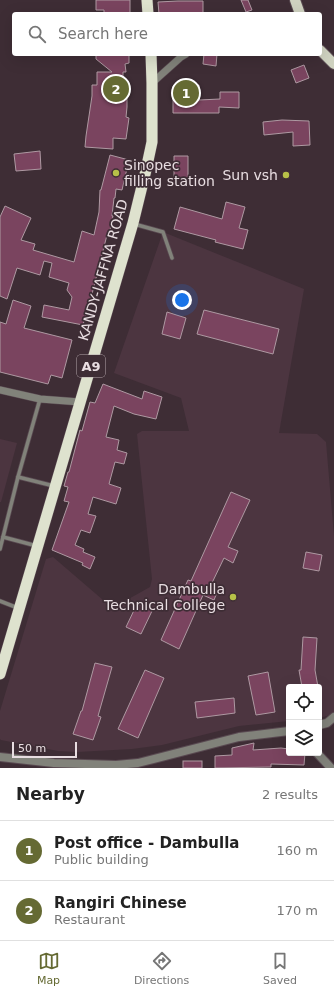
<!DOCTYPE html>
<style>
:root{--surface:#fff;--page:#f2f2f2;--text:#222;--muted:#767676;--line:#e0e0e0;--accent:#656a33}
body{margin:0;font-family:"DejaVu Sans",sans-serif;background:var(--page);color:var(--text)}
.controls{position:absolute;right:12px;bottom:12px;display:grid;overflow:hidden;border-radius:4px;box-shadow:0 4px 16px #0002}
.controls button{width:36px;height:36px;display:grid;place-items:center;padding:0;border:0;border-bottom:1px solid var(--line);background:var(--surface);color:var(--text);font:20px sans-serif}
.scale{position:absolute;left:12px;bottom:10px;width:65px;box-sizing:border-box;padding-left:4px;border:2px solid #e8dde1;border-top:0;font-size:11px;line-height:14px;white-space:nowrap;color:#e8dde1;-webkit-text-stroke:3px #3e2d35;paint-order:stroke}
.you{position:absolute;left:182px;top:300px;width:14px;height:14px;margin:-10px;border:3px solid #fff;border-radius:50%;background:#1a73e8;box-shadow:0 0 0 6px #1a73e833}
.badge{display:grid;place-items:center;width:26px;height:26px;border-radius:50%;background:var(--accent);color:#fff;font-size:13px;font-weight:700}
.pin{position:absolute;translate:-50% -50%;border:2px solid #fff;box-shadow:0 1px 4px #0006}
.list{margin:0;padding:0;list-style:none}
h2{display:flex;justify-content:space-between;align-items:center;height:52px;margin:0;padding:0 16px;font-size:17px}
h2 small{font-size:13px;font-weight:400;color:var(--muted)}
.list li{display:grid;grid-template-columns:26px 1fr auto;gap:12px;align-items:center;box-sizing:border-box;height:60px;padding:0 16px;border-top:1px solid var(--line)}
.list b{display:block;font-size:15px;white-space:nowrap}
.list p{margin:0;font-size:13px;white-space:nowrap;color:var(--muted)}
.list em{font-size:13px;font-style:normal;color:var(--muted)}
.icon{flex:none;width:22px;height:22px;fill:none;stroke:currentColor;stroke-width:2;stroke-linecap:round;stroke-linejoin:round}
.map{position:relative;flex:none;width:334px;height:768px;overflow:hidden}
.search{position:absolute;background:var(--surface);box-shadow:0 4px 16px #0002;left:12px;right:12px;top:12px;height:44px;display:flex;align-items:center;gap:10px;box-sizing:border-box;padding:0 14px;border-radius:4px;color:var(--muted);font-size:15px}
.sheet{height:172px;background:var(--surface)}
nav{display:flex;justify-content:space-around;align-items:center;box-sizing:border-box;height:56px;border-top:1px solid var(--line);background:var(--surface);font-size:11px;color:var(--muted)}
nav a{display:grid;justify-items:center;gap:2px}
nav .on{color:var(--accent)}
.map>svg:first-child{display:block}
</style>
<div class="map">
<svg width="334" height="768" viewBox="0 0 334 768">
<rect width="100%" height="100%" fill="#3e2d35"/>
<g fill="#4c3540">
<polygon points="163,232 304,289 279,433 317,434 326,442 334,536 334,712 327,716 319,718 319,687 289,687 289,721 239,726 162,745 132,749 77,752 58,751 1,740 0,739 0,711 46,559 53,557 110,606 116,606 150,587 152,579 137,434 142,431 189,431 181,398 114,373"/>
<polygon points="0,439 17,443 1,502 0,502"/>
</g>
<g fill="#7a445f" stroke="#ae99a2">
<polygon points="96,0 130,0 130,14 104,14 104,10 96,10"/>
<polygon points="241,0 248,0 252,10 246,12"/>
<polygon points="178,1 203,1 203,14 159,14 158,2"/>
<polygon points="96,54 129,54 129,63 125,64 126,72 123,72 123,86 127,86 127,107 126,117 129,118 126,139 113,138 113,149 85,147 86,136 92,96 92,85 97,85 97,72 112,72 96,59"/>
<polygon points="204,54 217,54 216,66 203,64"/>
<polygon points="304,65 309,78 296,83 291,70"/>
<polygon points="199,85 199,100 220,99 220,92 239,92 239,108 219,107 219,113 173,113 173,86"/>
<polygon points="282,120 309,121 310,145 293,146 293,132 264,135 263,122"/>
<polygon points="40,151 41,169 16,171 14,154"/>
<polygon points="110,155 129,160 122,190 116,189 115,198 114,198 112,216 113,216 109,235 107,235 90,302 89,302 83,325 42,317 44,305 69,310 72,297 67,290 69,283 49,277 52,263 44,261 40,275 17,268 7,299 0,296 0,217 5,206 31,218 21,240 35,244 33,250 74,262 82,231 94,235 99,212 100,190 101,190"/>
<polygon points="174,156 188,156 188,180 174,179"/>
<polygon points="226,202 245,207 239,228 248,230 243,249 215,242 216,240 174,229 180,207 222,219"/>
<polygon points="13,300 31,306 24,328 72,340 62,378 51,375 48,384 0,372 0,322 6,324"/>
<polygon points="204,310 279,329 273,354 197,334"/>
<polygon points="167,312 186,318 180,339 162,334"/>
<polygon points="103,384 142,399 144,391 162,397 156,419 134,414 114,406 106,437 119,440 117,450 127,453 124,464 115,462 109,484 121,488 116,504 93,497 88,514 96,516 90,533 81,530 75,545 84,549 83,552 95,557 90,569 82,565 83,563 52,550 69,502 64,501 68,487 64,486 68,472 69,472 80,430 82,431 90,402 95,403"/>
<polygon points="231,492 250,500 228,547 238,551 233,563 224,558 210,587 218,590 214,600 203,595 179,649 161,640 188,580 191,581"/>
<polygon points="306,552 322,555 319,571 303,568"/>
<polygon points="137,604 152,611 141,634 126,627"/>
<polygon points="303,637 317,638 315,670 318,687 302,687 299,670 301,670"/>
<polygon points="95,663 112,667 98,716 101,717 93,740 73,734 81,711 82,711"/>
<polygon points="145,670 164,678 138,738 118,729"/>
<polygon points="268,672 275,712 256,715 248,676"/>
<polygon points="234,698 235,713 197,718 195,702"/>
<polygon points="254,743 253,750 281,748 289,749 289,753 305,753 304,765 271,764 271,767 215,768 215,756 232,755 232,748"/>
<rect x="183" y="761" width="19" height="7"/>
</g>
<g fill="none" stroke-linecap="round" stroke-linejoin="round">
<defs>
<g id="service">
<polyline points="134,224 163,232 172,258"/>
<polyline points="18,477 54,486"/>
<polyline points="3,537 37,546"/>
<polyline points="0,549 18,477 40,399"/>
<polyline points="0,601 18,608"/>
</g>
<g id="minor">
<polyline points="152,83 181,57 186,54"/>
<polyline points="0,390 40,399 80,402"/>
</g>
<g id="tertiary">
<polyline points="319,725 327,723 334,717"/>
<polyline points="317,753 331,768"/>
<polyline points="0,757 54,763 116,765 138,763 239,737 289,731"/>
</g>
<g id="primary">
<polyline points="295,0 300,14"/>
<polyline points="320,50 334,64"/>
</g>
<g id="trunk">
<polyline points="147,0 148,14"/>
<polyline points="0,674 133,223 146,170 152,142 152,83 151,54"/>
</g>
</defs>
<use href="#service" stroke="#594951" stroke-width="5"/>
<use href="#minor" stroke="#594951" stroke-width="8"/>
<use href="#tertiary" stroke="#594951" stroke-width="10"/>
<use href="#primary" stroke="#594951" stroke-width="12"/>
<use href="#trunk" stroke="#594951" stroke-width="12"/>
<use href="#service" stroke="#81827a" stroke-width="3.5"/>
<use href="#minor" stroke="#81827a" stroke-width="7"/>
<use href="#tertiary" stroke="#81827a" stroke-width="8"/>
<use href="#primary" stroke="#cfd2c0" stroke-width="10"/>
<use href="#trunk" stroke="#dee2ce" stroke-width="11"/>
</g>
<g fill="#b7c148" stroke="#3e2d35" stroke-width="1.5">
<circle cx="116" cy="173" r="4"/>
<circle cx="286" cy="175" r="4"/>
<circle cx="233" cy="597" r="4"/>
</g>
<g text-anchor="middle" stroke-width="3.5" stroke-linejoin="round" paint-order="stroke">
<rect fill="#3e2d35" stroke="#b5a8ad" stroke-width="1" x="77" y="355" width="28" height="22" rx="3"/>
<g font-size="13" font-weight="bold" fill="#e8dde1">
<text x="91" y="371">A9</text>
</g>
<g font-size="14" fill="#e8dde1" stroke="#3e2d35" text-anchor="end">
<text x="124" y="170" text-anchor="start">Sinopec<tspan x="124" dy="16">filling station</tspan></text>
<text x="278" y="180">Sun vsh</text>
<text x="225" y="594">Dambulla<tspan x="225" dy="16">Technical College</tspan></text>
</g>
<g font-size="14" fill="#e8dde1" stroke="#3e2d35">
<text transform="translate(103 270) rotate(-74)" y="5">KANDY-JAFFNA ROAD</text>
</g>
</g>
</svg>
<div class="controls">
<button><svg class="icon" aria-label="locate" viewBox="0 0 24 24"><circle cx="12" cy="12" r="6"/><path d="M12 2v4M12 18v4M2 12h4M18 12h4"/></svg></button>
<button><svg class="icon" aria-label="layers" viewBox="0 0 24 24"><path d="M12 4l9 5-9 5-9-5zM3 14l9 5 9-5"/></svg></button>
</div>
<div class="scale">50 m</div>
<div class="you"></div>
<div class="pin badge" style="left:186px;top:93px">1</div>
<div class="pin badge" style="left:116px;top:89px">2</div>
<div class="search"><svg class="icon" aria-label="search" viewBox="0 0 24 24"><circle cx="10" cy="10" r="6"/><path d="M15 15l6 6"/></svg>Search here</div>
</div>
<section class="sheet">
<h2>Nearby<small>2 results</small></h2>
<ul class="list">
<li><span class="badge">1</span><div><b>Post office - Dambulla</b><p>Public building</p></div><em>160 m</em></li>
<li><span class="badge">2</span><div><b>Rangiri Chinese</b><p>Restaurant</p></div><em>170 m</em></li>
</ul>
</section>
<nav>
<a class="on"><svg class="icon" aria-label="map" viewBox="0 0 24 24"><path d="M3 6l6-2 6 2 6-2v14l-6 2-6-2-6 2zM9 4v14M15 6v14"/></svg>Map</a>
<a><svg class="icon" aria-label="directions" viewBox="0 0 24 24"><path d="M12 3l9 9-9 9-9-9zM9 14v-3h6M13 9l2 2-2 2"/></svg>Directions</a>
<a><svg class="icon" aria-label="saved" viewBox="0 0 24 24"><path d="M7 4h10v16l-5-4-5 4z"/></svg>Saved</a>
</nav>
